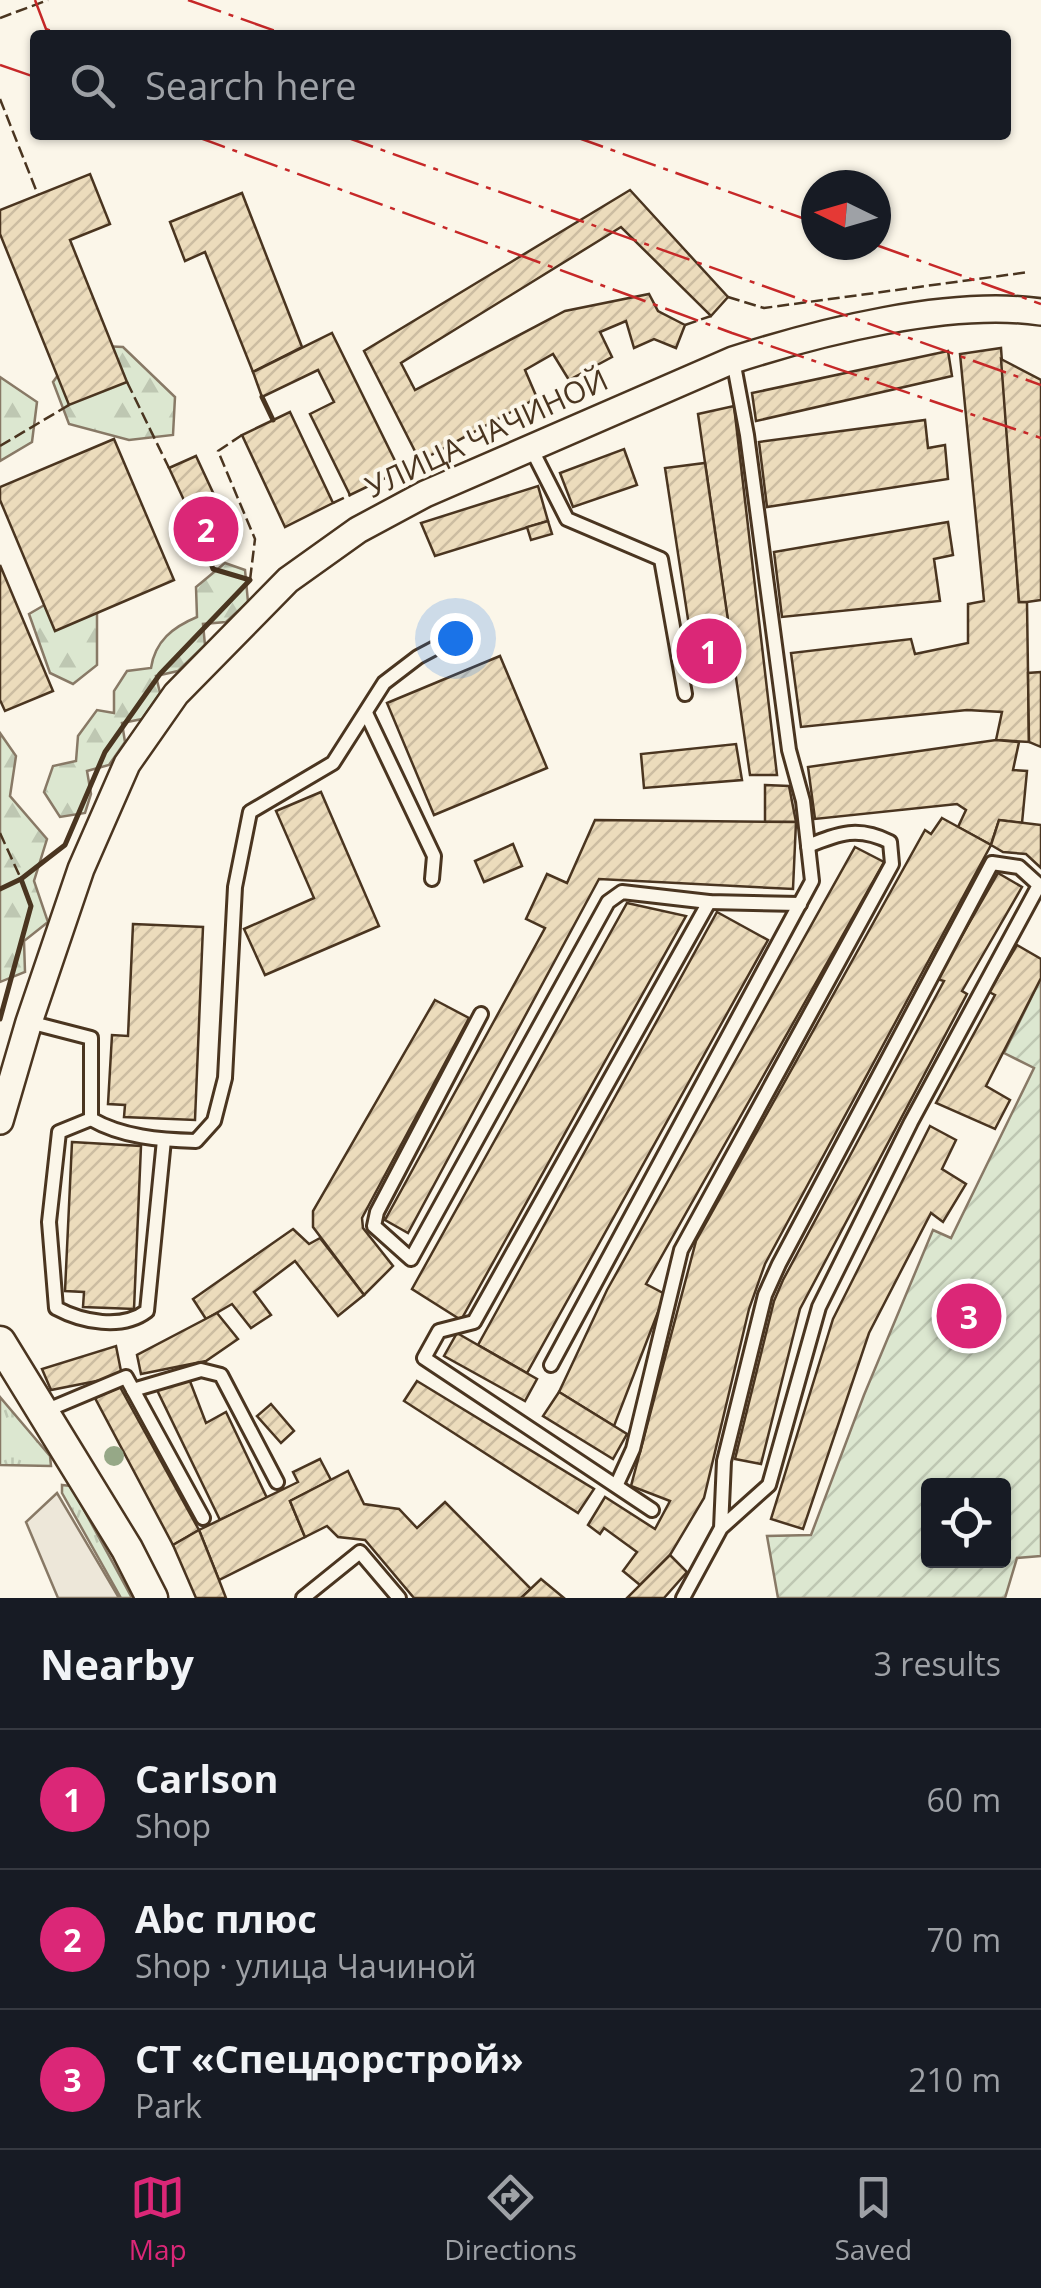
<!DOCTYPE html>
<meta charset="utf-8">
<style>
:root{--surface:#171b24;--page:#242831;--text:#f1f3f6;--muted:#9ea1a6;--line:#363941;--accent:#db2777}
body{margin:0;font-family:"Open Sans",sans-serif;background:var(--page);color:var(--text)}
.controls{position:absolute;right:30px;bottom:30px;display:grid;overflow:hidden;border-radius:10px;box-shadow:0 2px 8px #0004}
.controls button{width:90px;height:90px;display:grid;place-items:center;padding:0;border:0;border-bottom:2px solid var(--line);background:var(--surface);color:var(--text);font:50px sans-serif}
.compass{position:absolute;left:801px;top:170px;width:90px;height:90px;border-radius:50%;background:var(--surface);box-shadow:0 2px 8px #0004;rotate:275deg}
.you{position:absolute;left:455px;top:638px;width:35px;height:35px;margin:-25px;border:8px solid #fff;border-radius:50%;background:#1a73e8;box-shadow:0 0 0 15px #1a73e833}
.badge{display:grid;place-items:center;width:65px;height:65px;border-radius:50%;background:var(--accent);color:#fff;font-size:32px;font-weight:700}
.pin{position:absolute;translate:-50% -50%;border:5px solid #fff;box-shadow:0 2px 10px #0006}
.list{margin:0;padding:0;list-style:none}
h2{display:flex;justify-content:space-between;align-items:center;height:130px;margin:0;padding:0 40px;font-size:42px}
h2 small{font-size:32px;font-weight:400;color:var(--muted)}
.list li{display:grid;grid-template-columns:65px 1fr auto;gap:30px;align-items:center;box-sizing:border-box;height:140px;padding:0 40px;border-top:2px solid var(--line)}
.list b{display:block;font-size:38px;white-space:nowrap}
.list p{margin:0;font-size:32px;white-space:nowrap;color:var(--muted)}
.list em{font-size:32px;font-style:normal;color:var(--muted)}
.icon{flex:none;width:55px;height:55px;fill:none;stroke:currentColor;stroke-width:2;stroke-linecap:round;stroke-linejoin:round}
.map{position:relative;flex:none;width:1041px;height:1598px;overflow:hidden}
.search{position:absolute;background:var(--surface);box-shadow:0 2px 8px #0004;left:30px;right:30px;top:30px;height:110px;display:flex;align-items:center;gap:25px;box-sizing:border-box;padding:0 35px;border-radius:10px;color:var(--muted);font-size:38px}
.sheet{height:550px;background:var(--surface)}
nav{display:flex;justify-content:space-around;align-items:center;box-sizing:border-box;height:140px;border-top:2px solid var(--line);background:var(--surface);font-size:28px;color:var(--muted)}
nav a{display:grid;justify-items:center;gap:5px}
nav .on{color:var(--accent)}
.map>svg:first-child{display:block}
</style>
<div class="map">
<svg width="1041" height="1598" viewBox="0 0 1041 1598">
<defs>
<pattern id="grass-tufts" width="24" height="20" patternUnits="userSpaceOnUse" patternTransform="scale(2.5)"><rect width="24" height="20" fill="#dce7d0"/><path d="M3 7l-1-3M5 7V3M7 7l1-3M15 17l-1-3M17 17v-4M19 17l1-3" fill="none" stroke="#bec7b2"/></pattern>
<pattern id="forest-firs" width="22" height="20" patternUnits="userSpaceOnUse" patternTransform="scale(2.5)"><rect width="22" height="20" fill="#dce7d0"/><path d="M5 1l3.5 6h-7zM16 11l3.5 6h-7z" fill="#bec7b2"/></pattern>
<pattern id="garden-furrows" width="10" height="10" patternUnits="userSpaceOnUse" patternTransform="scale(2.5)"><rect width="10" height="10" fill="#dce7d0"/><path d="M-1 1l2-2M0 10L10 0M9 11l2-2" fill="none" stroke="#bec7b2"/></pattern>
<pattern id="building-hatch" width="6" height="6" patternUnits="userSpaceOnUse" patternTransform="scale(2.5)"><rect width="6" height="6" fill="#ecdcbc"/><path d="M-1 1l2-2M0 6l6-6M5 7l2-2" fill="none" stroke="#ccbda1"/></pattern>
</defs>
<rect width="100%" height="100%" fill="#fbf6e9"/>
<g fill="url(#grass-tufts)" stroke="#887966" stroke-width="2.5">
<polygon points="0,1397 50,1456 51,1466 0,1465"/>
<polygon points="62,1485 71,1486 132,1598 121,1598 62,1493"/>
</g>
<g fill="url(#forest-firs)" stroke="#887966" stroke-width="2.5">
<polygon points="80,345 123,347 175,397 173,435 129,440 69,424 53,382"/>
<polygon points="0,377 37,402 32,442 0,461"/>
<path d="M 225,563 L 245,570 L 248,602 L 226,622 L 203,624 L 205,645 L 178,671 L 156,676 L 160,693 L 142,719 L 122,723 L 125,742 L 109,765 L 87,771 L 91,794 L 85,813 L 60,817 L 44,792 L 53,766 L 76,761 L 78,736 L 97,710 L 114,713 L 114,691 L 127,671 L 151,668 C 155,641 173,627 197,617 L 196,587 Z"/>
<polygon points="65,593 97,603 97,665 73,684 50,673 29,614"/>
<polygon points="0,733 16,756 10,796 47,839 34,881 48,922 24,941 25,972 0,982"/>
</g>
<path fill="url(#garden-furrows)" stroke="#887966" stroke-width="2.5" fill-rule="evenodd" d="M 1041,978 L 1041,1556 L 1017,1558 L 1005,1598 L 778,1598 L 767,1536 L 811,1535 L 864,1395 L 933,1230 L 951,1238 L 1034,1068 L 1004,1053 ZM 928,1486 L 1004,1486 L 1004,1560 L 928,1560 Z"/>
<polygon fill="#ede7d9" stroke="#887966" stroke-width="2.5" points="57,1493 119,1598 58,1598 26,1522"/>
<g fill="url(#building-hatch)" stroke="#4a3520" stroke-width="2.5">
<polygon points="90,174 110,224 70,240 127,382 69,405 0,234 0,210"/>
<polygon points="630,190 728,297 711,316 621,227 401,363 415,390 565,311 649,294 658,311 685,325 676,348 654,339 634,348 626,321 600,332 612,357 569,380 553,354 525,370 537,398 420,461 364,351"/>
<polygon points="242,193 302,347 253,372 205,252 185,261 170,222"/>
<polygon points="332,333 400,471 350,495 310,414 334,402 318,370 262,397 253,372"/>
<polygon points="1001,348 1019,602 1027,602 1029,742 996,740 1002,712 967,710 801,727 791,653 911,639 915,654 968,643 968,604 984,601 960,354"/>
<polygon points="948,351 952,376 756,421 752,393"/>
<polygon points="1001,359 1041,380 1041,600 1027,602 1019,602"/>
<polygon points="734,406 777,775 750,775 698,414"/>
<polygon points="290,412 333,503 285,527 242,435"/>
<polygon points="925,420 928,448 945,445 948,479 767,507 759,442"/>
<polygon points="114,439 174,580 55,631 0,500 0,487"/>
<polygon points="624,449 637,485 573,507 560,473"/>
<polygon points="196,456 229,527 202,539 169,468"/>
<polygon points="705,463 735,668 696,672 665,468"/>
<polygon points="538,486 548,521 435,556 421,523"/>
<polygon points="548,521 552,534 531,540 527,527"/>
<polygon points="948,522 953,555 934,559 940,601 782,617 774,552"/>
<polygon points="0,565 53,691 5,711 0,700"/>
<polygon points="500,656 547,768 434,815 387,703"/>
<polygon points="1041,672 1041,747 1029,742 1028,673"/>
<polygon points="996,740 1019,742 1013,770 1027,771 1022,823 999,820 991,845 958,827 966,810 957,804 815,819 808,767"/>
<polygon points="736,744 742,780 644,788 641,754"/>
<polygon points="765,785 789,786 796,822 765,822"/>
<polygon points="321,792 379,926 265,975 244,929 314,898 276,811"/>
<polygon points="942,818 991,845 765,1264 749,1309 704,1498 670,1555 640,1585 623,1571 637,1552 604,1528 600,1534 588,1525 605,1497 655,1529 670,1501 631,1486 696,1241 925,830 931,834"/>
<polygon points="595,820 796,822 793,889 599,879 408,1233 385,1220 545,928 526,919 547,874 567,883"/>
<polygon points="999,820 1041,825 1041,868 1026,854 1003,852 991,845"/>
<polygon points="513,844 522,866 484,882 475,861"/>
<polygon points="855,847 884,862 646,1284 665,1294 614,1426 559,1392 607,1290"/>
<polygon points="998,873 1022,887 962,991 967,994 800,1309 761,1464 735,1459 774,1301 783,1280 944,981 937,979"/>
<polygon points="627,903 686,916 461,1320 412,1289"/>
<polygon points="717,912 768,940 527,1373 478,1345"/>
<polygon points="133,924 203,927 195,1120 124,1117 125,1105 108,1104 112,1035 128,1036"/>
<polygon points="1017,945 1041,959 1041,978 986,1086 1010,1100 995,1129 936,1103 995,995 989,992"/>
<polygon points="435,1000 469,1018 362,1218 363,1228 393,1266 364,1295 313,1227 313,1211"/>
<polygon points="930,1126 956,1140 942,1169 966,1184 943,1222 931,1213 869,1333 803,1529 771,1519 833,1319"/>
<polygon points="72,1142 141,1146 134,1309 83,1307 84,1292 65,1291"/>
<polygon points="293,1229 309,1244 320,1238 364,1295 338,1316 295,1261 254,1292 271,1315 251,1328 232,1304 206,1319 193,1299"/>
<polygon points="217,1313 238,1339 206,1361 141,1374 137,1355"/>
<polygon points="457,1333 537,1379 525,1401 444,1356"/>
<polygon points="116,1346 122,1376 51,1390 42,1369"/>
<polygon points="188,1376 206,1423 226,1412 267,1498 220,1520 157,1390"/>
<polygon points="417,1381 594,1489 578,1513 404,1401"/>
<polygon points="120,1387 199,1530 173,1545 95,1398"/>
<polygon points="559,1392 627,1434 613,1459 543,1416"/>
<polygon points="271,1404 294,1431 281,1443 257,1416"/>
<polygon points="320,1459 331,1480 290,1501 305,1537 219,1580 199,1530 298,1482 293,1472"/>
<polygon points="348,1471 364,1504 399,1509 417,1528 445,1502 531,1589 521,1598 414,1598 365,1540 338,1537 327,1526 305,1537 290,1501"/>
<polygon points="199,1530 219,1580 226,1598 196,1598 173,1545"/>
<polygon points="670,1555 687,1572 664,1598 627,1598"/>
<polygon points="541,1579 564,1598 521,1598"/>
</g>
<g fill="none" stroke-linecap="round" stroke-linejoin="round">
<defs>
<g id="service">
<polyline points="531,448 567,519 661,559 685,694"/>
<polyline points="366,713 434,856 432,879"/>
<polyline points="481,1014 377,1212 374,1226 411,1259 608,902 622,892 709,902 800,904"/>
<path d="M 29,1022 L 91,1038 L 91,1119 C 122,1137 160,1140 196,1141 L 214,1121 L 225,1078 L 235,887 L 250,812 L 333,763 L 384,683 L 418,657 L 452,639"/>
<path d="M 91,1119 L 59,1132 L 49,1222 L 56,1308 C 82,1322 122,1330 147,1311 L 164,1140"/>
<polyline points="551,1365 812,881 803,801 789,750 747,435 733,360"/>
<polyline points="133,1390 201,1370 221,1375 277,1482"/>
<polyline points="45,1411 126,1377 203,1518"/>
<path d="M 617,1484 L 633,1449 L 681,1250 L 892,864 L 890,842 C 858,826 840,833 808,846"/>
<polyline points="652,1510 424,1358 439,1331 474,1322 709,902"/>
<polyline points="303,1598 360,1552 399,1598"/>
<polyline points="683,1598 721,1528 769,1485 819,1307 911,1122 1039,885 1019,867 992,863 779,1264 765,1295 724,1461 721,1528"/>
</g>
<path id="minor" d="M 0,1121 L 29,1022 L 81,869 L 127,764 L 176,694 L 288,580 L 358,530 L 425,494 L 733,360 C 820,332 949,299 1041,312"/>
<polyline id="tertiary" points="0,1342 127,1549 152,1598"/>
</defs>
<use href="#service" stroke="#4a3520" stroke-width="18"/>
<use href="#minor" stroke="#4a3520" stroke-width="30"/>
<use href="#tertiary" stroke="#4a3520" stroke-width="35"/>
<use href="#service" stroke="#fbf6e9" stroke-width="12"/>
<use href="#minor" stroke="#fbf6e9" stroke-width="25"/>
<use href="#tertiary" stroke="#fbf6e9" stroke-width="30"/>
<g stroke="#4a3520" stroke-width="2.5" stroke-dasharray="12 5" stroke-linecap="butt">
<polyline points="0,18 48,0"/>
<polyline points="0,99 38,195"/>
<polyline points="728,297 764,308 1029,272"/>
<polyline points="685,325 711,316"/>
<polyline points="127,382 169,468"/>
<polyline points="242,435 218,451 255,539 250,580"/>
<polyline points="0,446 69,405"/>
<polyline points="400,471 420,461"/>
<polyline points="333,503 350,495"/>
<polyline points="0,833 21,879"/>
</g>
<g stroke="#4a3520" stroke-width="5">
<polyline points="262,397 273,420"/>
<polyline points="0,889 21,879 65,845 105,752 160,674 250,580 213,569 202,539"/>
<polyline points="0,1019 31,906 21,879"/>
</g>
<g stroke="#c62828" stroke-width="2.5" stroke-dasharray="35 8 5 8" stroke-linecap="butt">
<polyline points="35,0 46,29 61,35"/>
<polyline points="188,0 287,35"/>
<polyline points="0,65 35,77"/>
<polyline points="192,135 732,333 1041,438"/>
<polyline points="340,135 1041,385"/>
<polyline points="570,135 816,223"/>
<polyline points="876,245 1041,304"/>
</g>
</g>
<circle fill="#96a887" cx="114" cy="1456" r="10"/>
<g text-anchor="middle" stroke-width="8" stroke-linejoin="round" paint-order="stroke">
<g font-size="30" fill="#4a3520" stroke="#fbf6e9">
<text transform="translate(487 434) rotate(-25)" y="10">УЛИЦА ЧАЧИНОЙ</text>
</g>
</g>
</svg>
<div class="controls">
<button><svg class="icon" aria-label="locate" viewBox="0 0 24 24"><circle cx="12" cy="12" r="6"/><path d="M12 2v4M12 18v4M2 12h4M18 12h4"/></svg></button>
</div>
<svg class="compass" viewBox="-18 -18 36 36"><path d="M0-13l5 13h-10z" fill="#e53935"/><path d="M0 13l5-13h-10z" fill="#9ea1a6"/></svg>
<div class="you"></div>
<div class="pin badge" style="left:709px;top:651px">1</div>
<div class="pin badge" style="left:206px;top:529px">2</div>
<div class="pin badge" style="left:969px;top:1316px">3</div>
<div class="search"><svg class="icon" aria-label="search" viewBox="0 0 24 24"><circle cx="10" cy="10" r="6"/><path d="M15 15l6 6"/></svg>Search here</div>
</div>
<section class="sheet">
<h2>Nearby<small>3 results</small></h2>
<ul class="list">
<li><span class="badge">1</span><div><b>Carlson</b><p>Shop</p></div><em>60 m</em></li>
<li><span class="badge">2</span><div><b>Аbc плюс</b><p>Shop · улица Чачиной</p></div><em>70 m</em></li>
<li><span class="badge">3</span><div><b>СТ «Спецдорстрой»</b><p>Park</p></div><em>210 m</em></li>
</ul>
</section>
<nav>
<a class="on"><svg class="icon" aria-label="map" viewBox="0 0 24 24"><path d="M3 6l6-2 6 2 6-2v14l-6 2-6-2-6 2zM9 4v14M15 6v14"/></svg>Map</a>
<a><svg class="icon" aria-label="directions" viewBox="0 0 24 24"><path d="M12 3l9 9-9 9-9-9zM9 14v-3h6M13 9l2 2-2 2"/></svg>Directions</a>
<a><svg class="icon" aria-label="saved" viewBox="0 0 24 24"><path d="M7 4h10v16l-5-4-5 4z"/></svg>Saved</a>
</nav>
